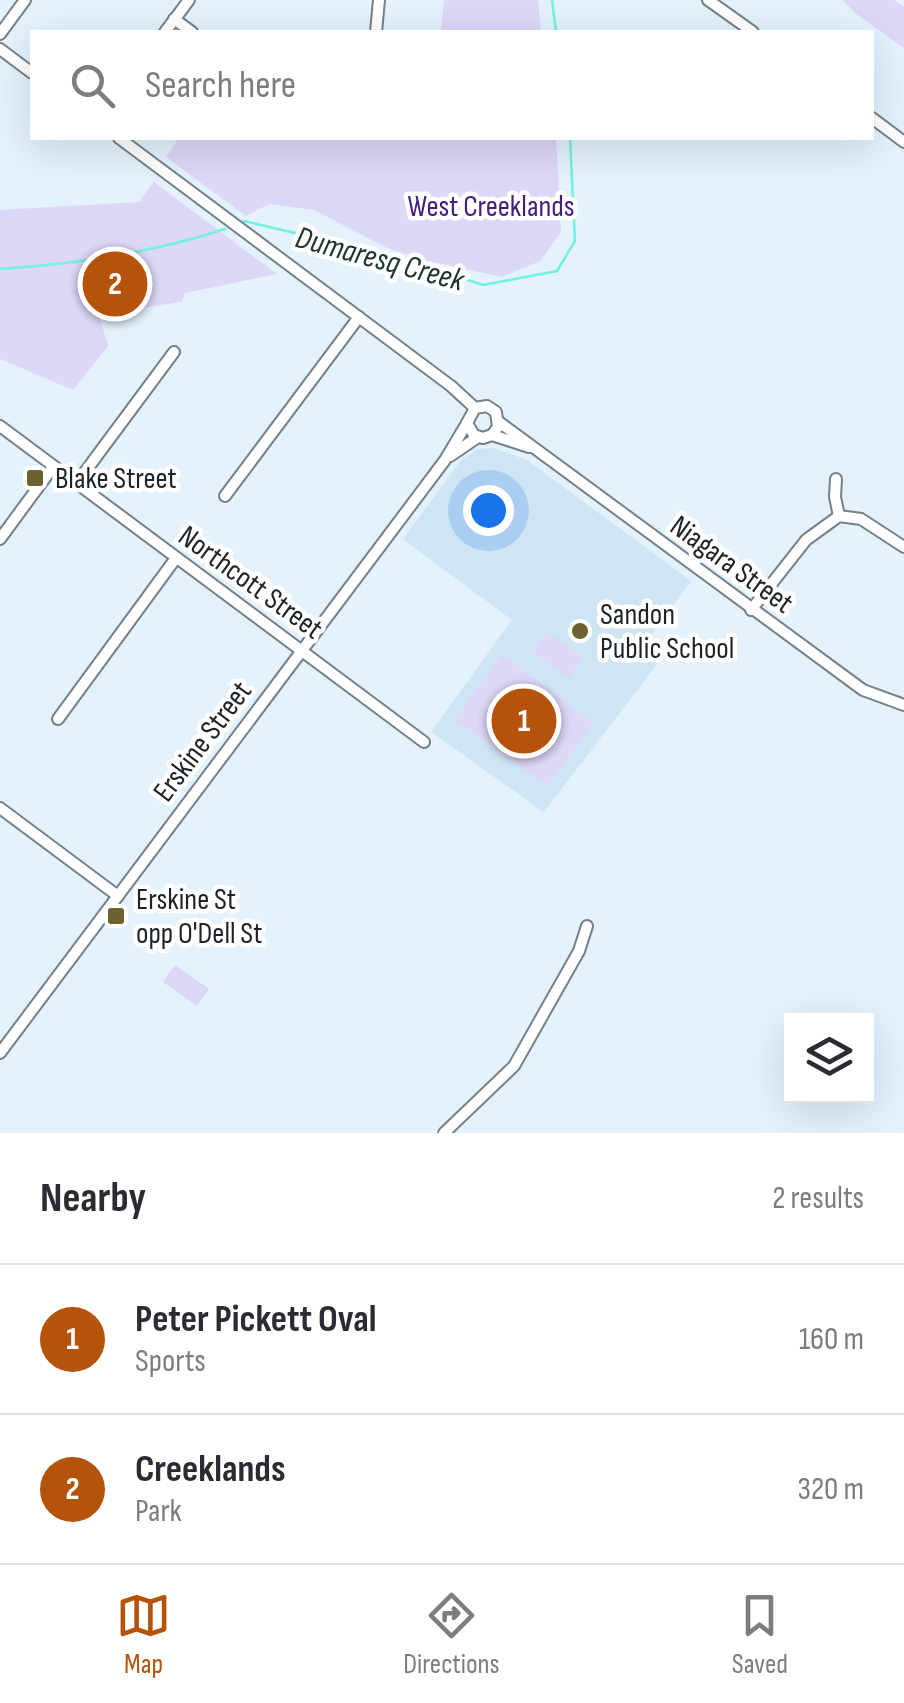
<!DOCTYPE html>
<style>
:root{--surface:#fff;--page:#f7f7f7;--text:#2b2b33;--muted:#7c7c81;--line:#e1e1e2;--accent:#b45309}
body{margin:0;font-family:"Sofia Sans Condensed",sans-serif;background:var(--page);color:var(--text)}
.controls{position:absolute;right:30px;bottom:30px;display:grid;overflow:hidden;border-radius:0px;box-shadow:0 10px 40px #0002}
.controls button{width:90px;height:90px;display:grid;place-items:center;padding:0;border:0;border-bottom:2px solid var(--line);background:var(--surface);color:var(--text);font:50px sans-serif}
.you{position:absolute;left:488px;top:510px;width:35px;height:35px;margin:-25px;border:8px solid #fff;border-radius:50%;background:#1a73e8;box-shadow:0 0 0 15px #1a73e833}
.badge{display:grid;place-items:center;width:65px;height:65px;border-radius:50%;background:var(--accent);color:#fff;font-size:32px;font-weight:700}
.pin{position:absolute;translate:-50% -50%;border:5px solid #fff;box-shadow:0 2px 10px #0006}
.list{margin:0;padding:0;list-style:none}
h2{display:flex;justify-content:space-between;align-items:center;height:130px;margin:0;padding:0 40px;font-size:42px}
h2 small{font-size:32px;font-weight:400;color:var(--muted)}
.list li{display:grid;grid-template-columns:65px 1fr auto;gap:30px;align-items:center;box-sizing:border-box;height:150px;padding:0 40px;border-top:2px solid var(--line)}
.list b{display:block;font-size:38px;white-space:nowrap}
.list p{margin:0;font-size:32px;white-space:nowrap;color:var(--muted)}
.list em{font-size:32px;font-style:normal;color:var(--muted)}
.icon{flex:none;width:55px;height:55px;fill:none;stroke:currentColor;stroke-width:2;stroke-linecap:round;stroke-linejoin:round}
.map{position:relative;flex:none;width:904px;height:1133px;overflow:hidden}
.search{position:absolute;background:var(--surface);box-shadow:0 10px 40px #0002;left:30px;right:30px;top:30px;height:110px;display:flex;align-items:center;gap:25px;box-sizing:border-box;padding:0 35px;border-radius:0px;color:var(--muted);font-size:38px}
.sheet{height:430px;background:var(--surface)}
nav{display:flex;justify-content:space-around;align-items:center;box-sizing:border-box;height:140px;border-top:2px solid var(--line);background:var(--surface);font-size:28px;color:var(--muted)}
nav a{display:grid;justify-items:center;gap:5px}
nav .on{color:var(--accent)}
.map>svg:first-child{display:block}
</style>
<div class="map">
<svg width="904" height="1133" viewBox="0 0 904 1133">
<rect width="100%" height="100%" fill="#e3f2fd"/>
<polygon fill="#cfe5f4" points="494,448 527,460 691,581 647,641 664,655 544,812 431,732 512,620 403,539 461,460 478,449"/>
<g fill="#ddd7f8">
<polygon points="444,0 538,0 541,32 441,32"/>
<polygon points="843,0 894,0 904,7 904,48 855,13"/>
<polygon points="179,138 556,138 561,232 540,261 502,277 424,260 387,248 314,210 269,204 246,216 166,157"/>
<polygon points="154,182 277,274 185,293 182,302 132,309 125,303 97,309 108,346 73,390 0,359 0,210 139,202"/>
<polygon points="548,632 583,658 569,678 533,652"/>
<polygon points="502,655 593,722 547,786 455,719"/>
<polygon points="175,965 209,989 197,1006 163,982"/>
</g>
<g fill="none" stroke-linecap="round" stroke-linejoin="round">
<g stroke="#71f1df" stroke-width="2.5">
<polyline points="552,0 556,32"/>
<polyline points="244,221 401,258 483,285 557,271 575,241 570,138"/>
<path d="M 0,269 C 77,264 151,253 225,229"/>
</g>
<defs>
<g id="minor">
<polyline points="708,0 753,32"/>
<polyline points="174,19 192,32"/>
<polyline points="165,32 189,0"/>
<polyline points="376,32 379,0"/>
<polyline points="0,34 25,0"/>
<polyline points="0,49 32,73"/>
<polyline points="872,118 904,142"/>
<polyline points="119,138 451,386 475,408"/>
<polyline points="499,422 863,690 904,705"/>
<polyline points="0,426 424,742"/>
<polyline points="492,435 498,427 496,412 487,406 475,408 467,423 474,435 483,438 492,435 529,447"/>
<polyline points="450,456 478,437"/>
<polyline points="836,479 835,497 839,516"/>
<polyline points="76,484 174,352"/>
<polyline points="225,496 359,317"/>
<polyline points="0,539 53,467"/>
<polyline points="751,610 806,540 839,516 861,519 904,547"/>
<polyline points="58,719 176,558"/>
<polyline points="0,808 118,896"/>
<polyline points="0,1053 445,460 467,423"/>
<polyline points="444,1133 514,1066 579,951 587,926"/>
</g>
</defs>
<use href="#minor" stroke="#74818a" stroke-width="14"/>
<use href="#minor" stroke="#fff" stroke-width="10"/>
</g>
<g fill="#6b622f" stroke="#fff" stroke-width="4">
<rect x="25" y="468" width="20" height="20" rx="5"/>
<circle cx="580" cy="631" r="10"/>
<rect x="106" y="906" width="20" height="20" rx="5"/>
</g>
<g text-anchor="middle" stroke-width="9" stroke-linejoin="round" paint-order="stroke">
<g font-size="30" fill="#43207d" stroke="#fff">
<text x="491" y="216">West Creeklands</text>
</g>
<g font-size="30" fill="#1e2327" stroke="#fff" text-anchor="start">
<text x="55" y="488">Blake Street</text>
<text x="600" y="624">Sandon<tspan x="600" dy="34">Public School</tspan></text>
<text x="136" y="909">Erskine St<tspan x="136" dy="34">opp O'Dell St</tspan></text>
</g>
<g font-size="30" fill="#1e2327" stroke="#fff">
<text transform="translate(732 564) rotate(36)" y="10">Niagara Street</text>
<text transform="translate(251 582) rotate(36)" y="10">Northcott Street</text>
<text transform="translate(202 741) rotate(-53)" y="10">Erskine Street</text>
</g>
<g font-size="32" font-style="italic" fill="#1d3430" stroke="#fff">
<text transform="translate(380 258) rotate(15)" y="11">Dumaresq Creek</text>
</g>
</g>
</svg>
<div class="controls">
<button><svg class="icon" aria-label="layers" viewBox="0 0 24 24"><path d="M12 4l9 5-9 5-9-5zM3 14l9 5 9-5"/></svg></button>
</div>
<div class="you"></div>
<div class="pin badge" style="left:524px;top:721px">1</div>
<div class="pin badge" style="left:115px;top:284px">2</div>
<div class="search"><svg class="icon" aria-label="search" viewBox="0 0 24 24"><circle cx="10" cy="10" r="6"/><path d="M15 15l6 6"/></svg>Search here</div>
</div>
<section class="sheet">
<h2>Nearby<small>2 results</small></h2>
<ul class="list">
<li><span class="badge">1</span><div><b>Peter Pickett Oval</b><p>Sports</p></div><em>160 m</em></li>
<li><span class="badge">2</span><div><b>Creeklands</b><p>Park</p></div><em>320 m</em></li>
</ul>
</section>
<nav>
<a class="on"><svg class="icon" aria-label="map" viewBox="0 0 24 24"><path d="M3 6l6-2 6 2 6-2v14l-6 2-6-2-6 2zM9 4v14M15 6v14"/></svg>Map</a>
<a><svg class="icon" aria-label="directions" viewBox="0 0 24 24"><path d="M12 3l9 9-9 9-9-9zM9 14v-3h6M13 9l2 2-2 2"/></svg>Directions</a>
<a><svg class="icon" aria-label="saved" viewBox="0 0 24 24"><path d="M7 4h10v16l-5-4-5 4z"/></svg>Saved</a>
</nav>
